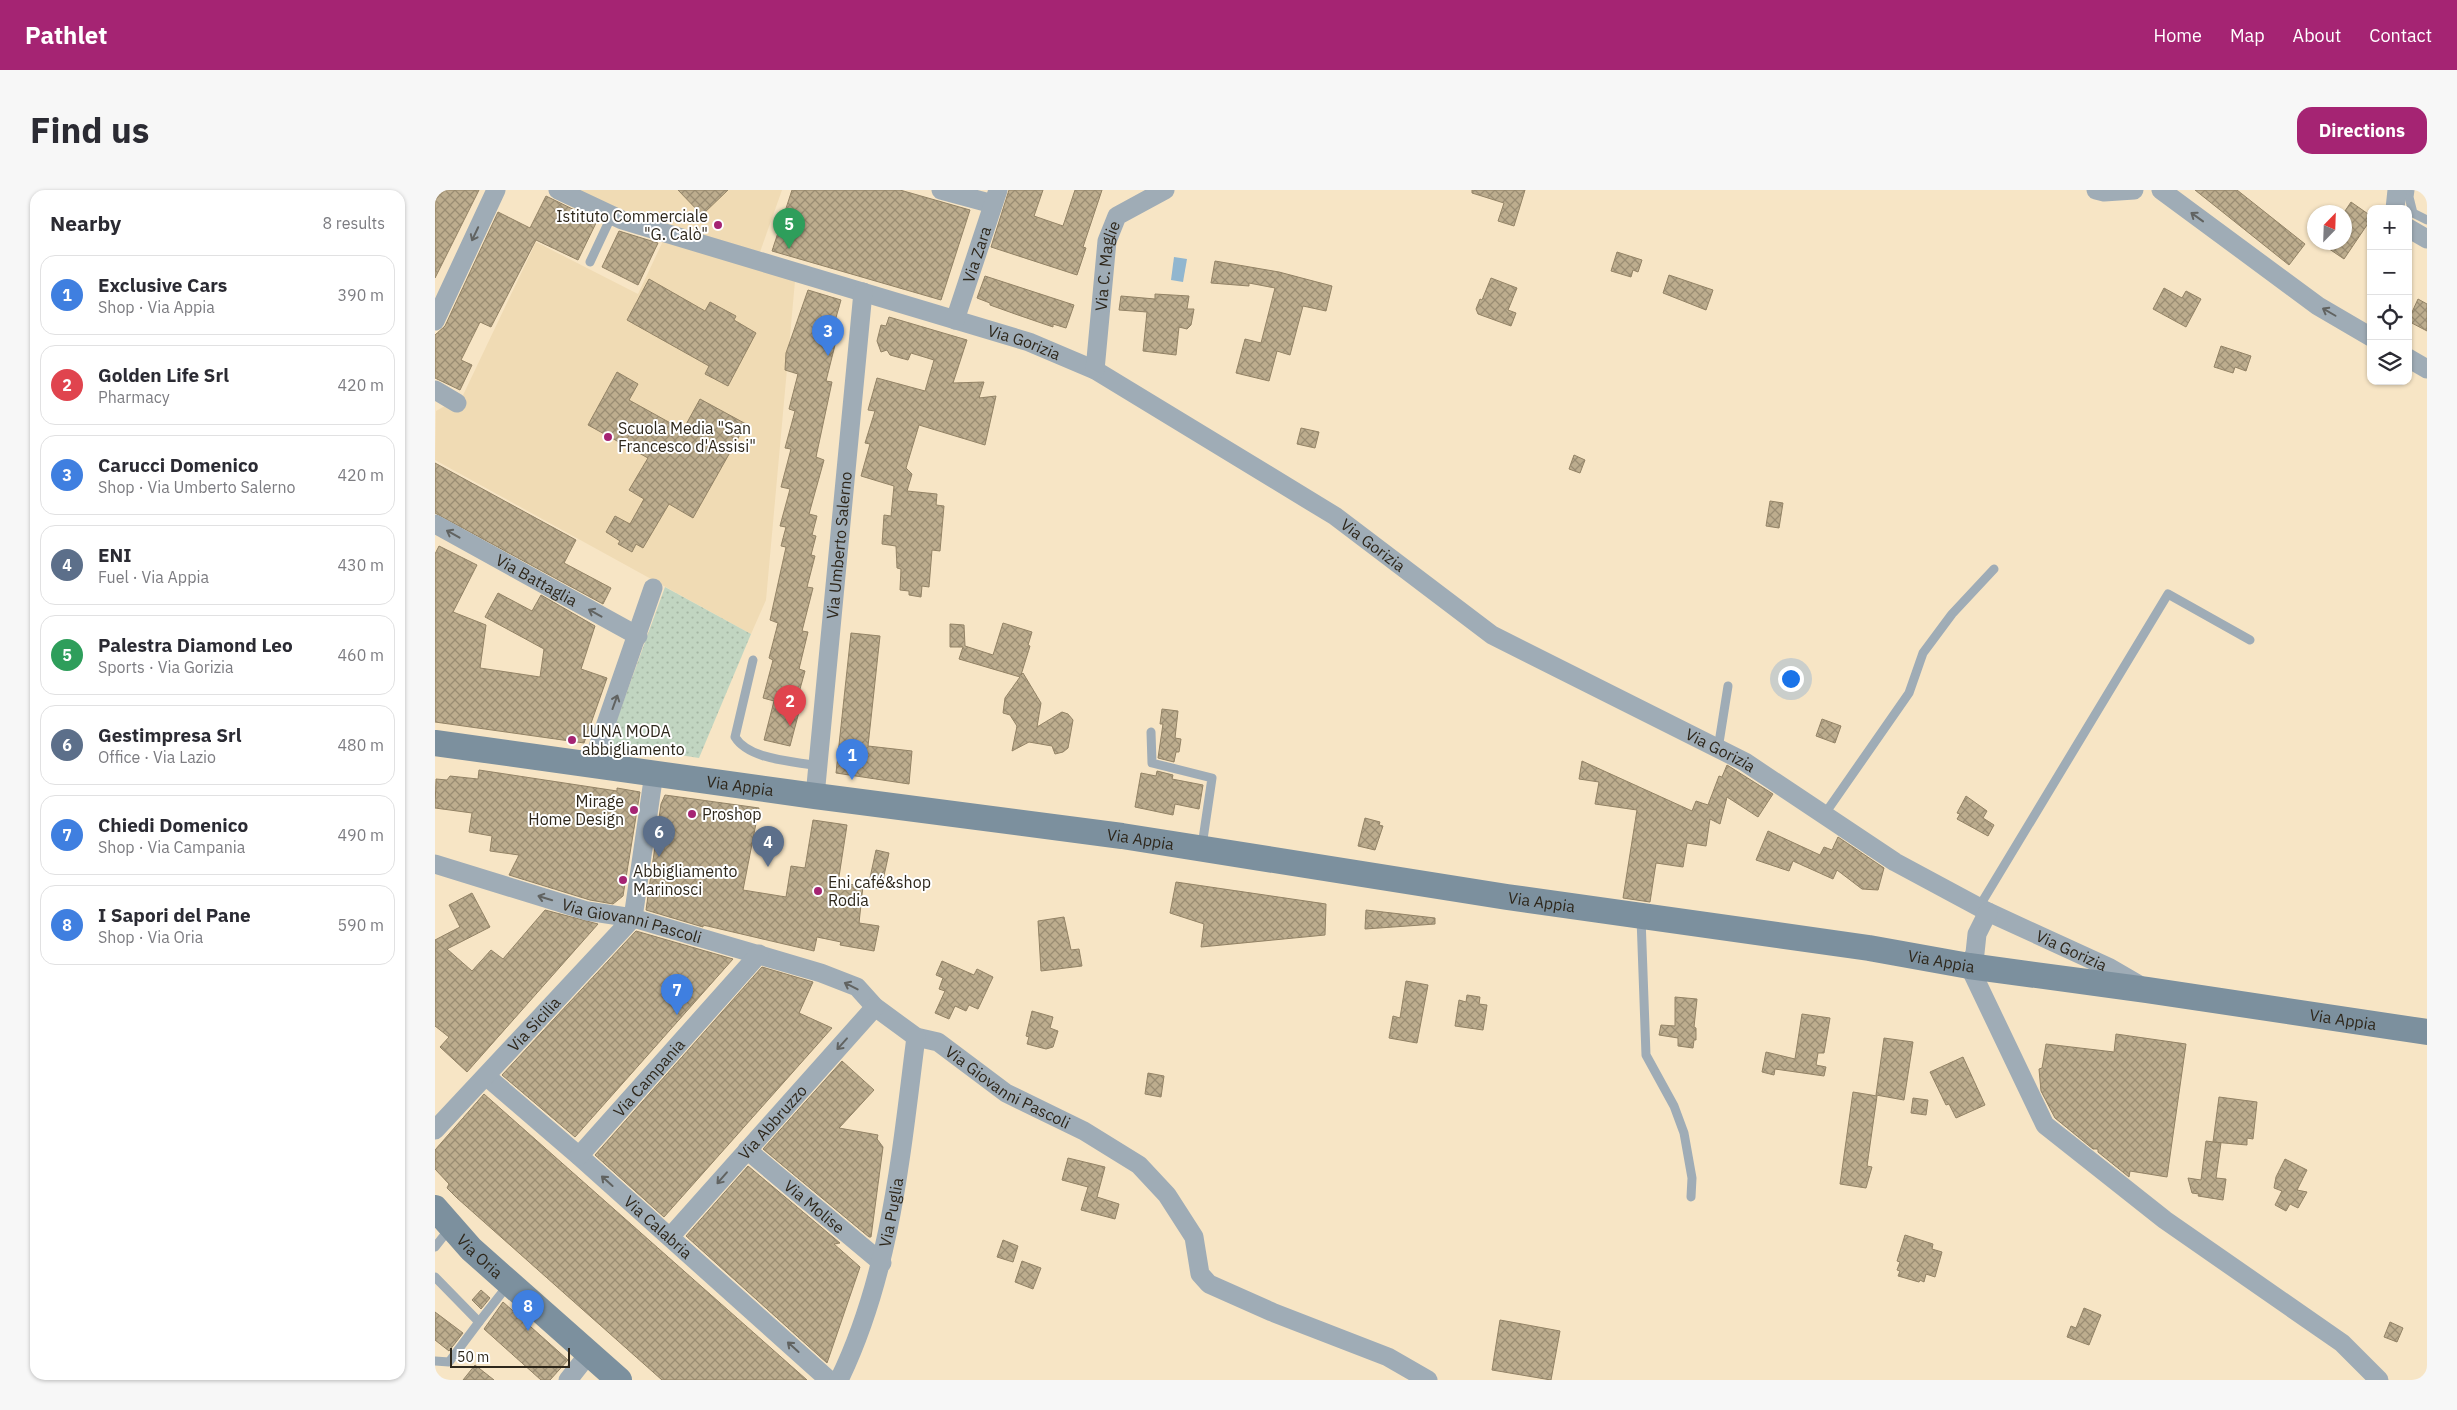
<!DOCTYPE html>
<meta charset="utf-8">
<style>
:root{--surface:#fff;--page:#f7f7f7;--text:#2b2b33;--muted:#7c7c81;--line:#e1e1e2;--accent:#a52473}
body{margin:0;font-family:"IBM Plex Sans",sans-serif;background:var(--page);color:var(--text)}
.controls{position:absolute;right:15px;top:15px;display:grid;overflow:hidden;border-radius:10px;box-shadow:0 1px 4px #0004}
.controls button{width:45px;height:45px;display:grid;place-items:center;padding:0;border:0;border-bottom:1px solid var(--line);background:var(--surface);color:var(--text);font:25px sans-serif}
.compass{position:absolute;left:1872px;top:15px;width:45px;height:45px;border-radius:50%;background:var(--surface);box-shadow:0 1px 4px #0004;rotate:23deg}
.scale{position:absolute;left:15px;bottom:12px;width:120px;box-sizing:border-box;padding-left:5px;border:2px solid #2e271b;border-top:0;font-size:14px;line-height:18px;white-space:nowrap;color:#2e271b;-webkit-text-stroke:4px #fff;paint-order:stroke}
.you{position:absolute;left:1355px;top:488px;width:18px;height:18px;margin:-12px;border:4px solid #fff;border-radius:50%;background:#1a73e8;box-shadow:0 0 0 8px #1a73e833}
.badge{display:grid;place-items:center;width:32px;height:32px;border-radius:50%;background:var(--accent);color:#fff;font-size:16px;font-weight:700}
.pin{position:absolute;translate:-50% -41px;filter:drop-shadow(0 1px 2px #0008)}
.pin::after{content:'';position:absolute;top:26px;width:18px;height:15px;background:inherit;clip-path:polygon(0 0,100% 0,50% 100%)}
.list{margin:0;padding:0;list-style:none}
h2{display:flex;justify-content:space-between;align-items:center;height:65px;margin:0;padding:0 20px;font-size:21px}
h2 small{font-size:16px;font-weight:400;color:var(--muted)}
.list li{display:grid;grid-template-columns:32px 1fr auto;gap:15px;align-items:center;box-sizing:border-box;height:80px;margin:0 10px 10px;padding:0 10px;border:1px solid var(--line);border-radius:15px}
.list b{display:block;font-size:19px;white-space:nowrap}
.list p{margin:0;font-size:16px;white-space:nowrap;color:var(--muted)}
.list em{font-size:16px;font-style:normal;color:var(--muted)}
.icon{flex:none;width:28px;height:28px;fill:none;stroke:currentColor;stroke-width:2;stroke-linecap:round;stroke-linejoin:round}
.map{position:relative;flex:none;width:1992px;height:1190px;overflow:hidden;border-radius:15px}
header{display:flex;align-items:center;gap:30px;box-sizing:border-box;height:70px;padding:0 25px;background:var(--accent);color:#fff}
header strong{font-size:24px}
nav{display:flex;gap:28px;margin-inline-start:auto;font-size:18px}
.intro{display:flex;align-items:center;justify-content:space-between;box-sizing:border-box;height:120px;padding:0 30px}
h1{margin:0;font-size:35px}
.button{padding:12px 22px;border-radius:15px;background:var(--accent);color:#fff;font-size:18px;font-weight:700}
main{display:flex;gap:30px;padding:0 30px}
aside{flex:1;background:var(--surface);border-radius:15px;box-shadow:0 1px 4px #0004}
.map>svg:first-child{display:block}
</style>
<header>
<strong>Pathlet</strong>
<nav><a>Home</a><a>Map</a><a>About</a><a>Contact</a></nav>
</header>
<div class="intro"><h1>Find us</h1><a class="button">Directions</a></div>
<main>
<aside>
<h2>Nearby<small>8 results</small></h2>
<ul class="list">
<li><span class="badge" style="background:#3f7fe0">1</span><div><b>Exclusive Cars</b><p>Shop · Via Appia</p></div><em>390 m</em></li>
<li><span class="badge" style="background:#e0444e">2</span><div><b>Golden Life Srl</b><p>Pharmacy</p></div><em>420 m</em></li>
<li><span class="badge" style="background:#3f7fe0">3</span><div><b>Carucci Domenico</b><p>Shop · Via Umberto Salerno</p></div><em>420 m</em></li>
<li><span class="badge" style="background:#5c6f8a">4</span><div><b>ENI</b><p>Fuel · Via Appia</p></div><em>430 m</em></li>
<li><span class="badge" style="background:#2e9e5b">5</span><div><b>Palestra Diamond Leo</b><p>Sports · Via Gorizia</p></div><em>460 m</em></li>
<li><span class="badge" style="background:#5c6f8a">6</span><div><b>Gestimpresa Srl</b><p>Office · Via Lazio</p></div><em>480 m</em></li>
<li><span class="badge" style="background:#3f7fe0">7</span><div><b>Chiedi Domenico</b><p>Shop · Via Campania</p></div><em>490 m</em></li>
<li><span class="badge" style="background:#3f7fe0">8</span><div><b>I Sapori del Pane</b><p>Shop · Via Oria</p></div><em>590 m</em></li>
</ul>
</aside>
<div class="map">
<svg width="1992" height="1190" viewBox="0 0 1992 1190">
<defs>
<pattern id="grass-dots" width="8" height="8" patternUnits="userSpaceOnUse" patternTransform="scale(1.25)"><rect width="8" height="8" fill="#c1d5c1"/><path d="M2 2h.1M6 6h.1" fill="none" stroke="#a6b7a5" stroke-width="1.8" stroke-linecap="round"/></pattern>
<pattern id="building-cross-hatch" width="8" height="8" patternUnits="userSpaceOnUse" patternTransform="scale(1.25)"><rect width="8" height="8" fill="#bdad8e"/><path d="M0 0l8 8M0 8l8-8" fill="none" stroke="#9a8d73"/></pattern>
</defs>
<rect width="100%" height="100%" fill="#f7e5c5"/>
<g fill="#f0dbb4">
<polygon points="138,0 347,0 325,62 185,21"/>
<polygon points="228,51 360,91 331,410 316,444 0,270 1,221 10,216 20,222 101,52 203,104"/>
</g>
<polygon fill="url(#grass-dots)" points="230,397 316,444 264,568 173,554"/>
<polygon fill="#91b6cf" points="739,67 752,69 748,92 736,90"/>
<g fill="url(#building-cross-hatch)" stroke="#938366">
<polygon points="0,0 44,0 0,88"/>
<polygon points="243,0 293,0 267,25"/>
<polygon points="357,0 465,0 535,20 506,110 337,61"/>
<polygon points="574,0 608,0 599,26 628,36 640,0 667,0 648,57 651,58 642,85 556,57"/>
<polygon points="1037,0 1090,0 1079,36 1063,31 1069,13 1037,3"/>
<polygon points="1760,0 1802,0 1870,54 1854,75"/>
<polygon points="111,6 162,31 143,70 101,50 56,137 45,132 26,170 37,175 25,200 0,188 0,145 10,136 63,22 95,38"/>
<polygon points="1916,12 1936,26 1936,29 1909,69 1884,52 1910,52 1910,21"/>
<polygon points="184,41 223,53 203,95 167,77"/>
<polygon points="1182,62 1207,70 1203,82 1198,80 1196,87 1176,81"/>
<polygon points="780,71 844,82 897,96 891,121 868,116 855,165 842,161 834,191 801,183 810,149 826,153 840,98 814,93 814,96 776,93"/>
<polygon points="1234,85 1278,100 1271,120 1228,103"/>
<polygon points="550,86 639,115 631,138 618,134 618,137 583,125 555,115 555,113 542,108"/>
<polygon points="1056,88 1082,98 1073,120 1081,123 1076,136 1043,124 1041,119 1045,109 1047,110"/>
<polygon points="214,89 270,121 275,112 301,126 299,130 321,143 293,196 270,184 274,176 192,130"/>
<polygon points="1729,98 1747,108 1751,101 1766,109 1751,137 1718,119"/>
<polygon points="373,100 406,110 394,152 400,155 391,191 397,192 381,267 389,270 374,324 382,326 377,345 381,346 376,365 380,366 372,397 378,398 367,441 373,442 364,479 370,481 360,517 365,518 355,556 329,550 339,511 328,508 338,470 334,468 343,433 335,430 351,357 346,356 351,337 345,336 355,299 346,297 356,259 350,258 360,221 354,219 363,184 350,180 351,163"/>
<polygon points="720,104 754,106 752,119 759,119 756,135 752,139 744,137 741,165 708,161 712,122 684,120 686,106 720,109"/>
<polygon points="1983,109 1992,114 1992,141 1973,131"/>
<polygon points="454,127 532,150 518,193 549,192 544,208 561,206 550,255 484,235 471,278 477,284 472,301 502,304 501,315 509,316 505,361 497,360 494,397 487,396 486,407 474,405 474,401 465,400 466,379 462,378 461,356 447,354 449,325 456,326 459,296 426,286 435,254 430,253 440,221 433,220 442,188 490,201 499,170 476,163 473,170 455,165 452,160 446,162 442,151 446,135 451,136"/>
<polygon points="1786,156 1816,166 1811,181 1800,177 1798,183 1779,177"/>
<polygon points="182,182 203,194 194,210 248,240 265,209 311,234 258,328 234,314 208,358 201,354 197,362 183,354 185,351 171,342 180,326 195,334 209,309 194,300 213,268 153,235"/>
<polygon points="866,238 884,242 880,258 862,254"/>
<polygon points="1139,265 1150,270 1145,283 1134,279"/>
<polygon points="0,273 141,350 129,373 176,398 168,414 0,323"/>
<polygon points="1335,311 1348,313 1344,338 1331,336"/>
<polygon points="4,356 42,375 18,422 51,435 45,478 105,487 109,459 50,427 63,403 97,421 106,405 160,436 146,479 172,488 149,553 0,532 0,364"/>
<polygon points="568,433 597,442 593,455 595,456 586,485 588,483 606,513 602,537 627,522 633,524 638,530 633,558 628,562 620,564 617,556 594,552 577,561 582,536 575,525 568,523 570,508 585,487 524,469 528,457 515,457 515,434 529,435 530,456 558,465"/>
<polygon points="416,443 445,446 433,556 477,561 474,594 401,583"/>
<polygon points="727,519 743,521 740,548 746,549 744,562 741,562 739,572 723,568 728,534 725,534"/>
<polygon points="1387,529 1406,536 1400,553 1381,546"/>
<polygon points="1147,571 1257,621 1261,611 1273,615 1284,586 1287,587 1292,575 1338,604 1323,627 1292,607 1285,634 1275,629 1271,656 1252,653 1248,677 1221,673 1215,712 1188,708 1202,620 1160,614 1164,592 1144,589"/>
<polygon points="44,580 182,601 182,598 205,602 188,706 178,714 155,710 74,685 84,665 55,661 57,646 34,642 37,623 0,618 1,589 12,590 15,586 43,589"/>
<polygon points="722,581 738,585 737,589 768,595 764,619 740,614 738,625 700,617 706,583 721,586"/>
<polygon points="230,605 324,618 308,700 351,707 356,676 370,678 378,630 412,635 403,693 428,696 424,733 444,736 439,761 405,755 406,752 382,747 379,761 268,735 268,737 211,720 226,614"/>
<polygon points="1531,606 1552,621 1548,628 1559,635 1553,646 1522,629 1525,624 1522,623"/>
<polygon points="930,628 945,632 944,635 948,636 940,660 923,656"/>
<polygon points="1333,641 1385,665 1389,657 1397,660 1403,647 1449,678 1443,700 1427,699 1402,680 1398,689 1358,671 1354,681 1321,670"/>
<polygon points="441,660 454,663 446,699 433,697"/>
<polygon points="741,692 891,714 890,745 766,757 769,734 735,723"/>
<polygon points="37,703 55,737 12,759 37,781 56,760 68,769 110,720 163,734 32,882 5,857 14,847 0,836 0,750 25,737 14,715"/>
<polygon points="931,720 1000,728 1000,734 930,739"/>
<polygon points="629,727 636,760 644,759 647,776 606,781 603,731"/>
<polygon points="201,741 298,769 140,947 67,885"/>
<polygon points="507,771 539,785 542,779 558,787 543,819 534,815 531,821 520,816 514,829 500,823 510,801 504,799 508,788 501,785"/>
<polygon points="327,777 378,792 364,823 397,838 229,1027 160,965"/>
<polygon points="971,791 993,795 982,853 954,848 958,826 965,828"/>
<polygon points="1032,805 1045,807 1044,814 1052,815 1048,840 1020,836 1024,810 1031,812"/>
<polygon points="1240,807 1262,809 1259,837 1261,838 1261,850 1259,850 1258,858 1243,856 1243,848 1224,845 1226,835 1240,836"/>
<polygon points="597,821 618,827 615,838 623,841 618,857 611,859 592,854 594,847 591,846"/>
<polygon points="1367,824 1395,828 1389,863 1383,863 1381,875 1391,877 1389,886 1340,879 1339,885 1327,882 1331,862 1360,869"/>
<polygon points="1681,844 1751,854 1732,987 1695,981 1694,987 1663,962 1663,959 1658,959 1620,928 1606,901 1604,879 1607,878 1611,854 1679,862"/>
<polygon points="1449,848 1478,852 1469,910 1441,905"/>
<polygon points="1528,867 1550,915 1521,928 1514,914 1511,915 1495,882"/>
<polygon points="407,871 439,900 404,938 443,945 442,949 448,957 436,1047 434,1047 328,959"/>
<polygon points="713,883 729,886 726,907 710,904"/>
<polygon points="1418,902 1442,906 1432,976 1437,977 1431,998 1405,994"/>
<polygon points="49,904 372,1190 227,1190 22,1008 12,998 14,994 0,979 0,960"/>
<polygon points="1784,907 1822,912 1818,949 1812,948 1812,955 1778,952"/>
<polygon points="1478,908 1493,910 1491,925 1476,923"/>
<polygon points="1771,951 1786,953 1781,988 1791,989 1788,1010 1763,1006 1764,1004 1757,1003 1753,988 1766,990"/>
<polygon points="633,968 670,977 662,1007 684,1014 680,1029 646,1020 653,997 627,990"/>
<polygon points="1850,969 1872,980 1862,1000 1872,1002 1863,1018 1855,1014 1851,1021 1840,1015 1847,1001 1839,998 1841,987"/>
<polygon points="313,976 405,1053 399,1054 425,1077 392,1173 251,1046"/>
<polygon points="1470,1045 1498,1054 1497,1059 1507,1062 1500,1087 1491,1084 1489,1092 1485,1090 1484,1092 1463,1086 1465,1081 1462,1080 1465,1072 1462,1071"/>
<polygon points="568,1050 583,1056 578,1072 562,1067"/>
<polygon points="587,1071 606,1078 598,1099 580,1092"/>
<polygon points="46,1100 55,1108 46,1119 37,1110"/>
<polygon points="68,1112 133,1170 115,1190 106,1190 49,1139"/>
<polygon points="1649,1118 1666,1125 1654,1155 1632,1147 1636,1136 1641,1138"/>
<polygon points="0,1122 28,1143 14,1161 0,1150"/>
<polygon points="1065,1130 1125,1141 1116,1190 1057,1180"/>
<polygon points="1955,1132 1968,1138 1962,1152 1949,1147"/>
<polygon points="40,1175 59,1190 28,1190"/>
</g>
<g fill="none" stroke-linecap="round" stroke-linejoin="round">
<g stroke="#9facb6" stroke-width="9">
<polyline points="1975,0 1974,7 1978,23 1992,30"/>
<polyline points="155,72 177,25"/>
<path d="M 318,470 L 300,547 C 314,570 358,571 383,576"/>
<polyline points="716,542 717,573 777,588 767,656"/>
<polyline points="1283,559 1293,496"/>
<polyline points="1389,625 1474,503 1488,463 1517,424 1559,379"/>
<polyline points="1544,717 1733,404 1815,450"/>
<polyline points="1206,728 1211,865 1239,916 1249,943 1257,988 1256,1007"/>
<polyline points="0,1057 15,1038"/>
<polyline points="0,1087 44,1132 14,1172 0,1171"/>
<polyline points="44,1132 73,1095"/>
</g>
<g stroke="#9facb6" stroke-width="19">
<path id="s1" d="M 123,0 L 187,30 L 594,152 L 660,180 L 900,326 L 1057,445 L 1310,572 L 1460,672 L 1553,722 L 1675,778 L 1706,796"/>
<polyline points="506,0 558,14"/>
<polyline points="1661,0 1669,2 1699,0"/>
<polyline points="1726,0 1883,116 1936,147"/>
<polyline points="1960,19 1962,0"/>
<polyline points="1973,38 1992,49"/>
<path id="s2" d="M 520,130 L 563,0"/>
<polyline points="0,131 61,0"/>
<polyline points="1973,168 1992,179"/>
<path id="s3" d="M 660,180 L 672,51 L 682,26 L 730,0"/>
<polyline points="0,200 22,213"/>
<path id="s4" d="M 0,334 L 203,446"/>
<polyline points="157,574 218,398"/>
<path id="s5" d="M 380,606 L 428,102"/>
<path id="s6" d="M 0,674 L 152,721 L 198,728 L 386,783 L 422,797 L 440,817 L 481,847 L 503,852 L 571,903 L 649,941 L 704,975 L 732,1005 L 759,1047 L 765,1084 L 774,1094 L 837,1122 L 953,1167 L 993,1190"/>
<polyline points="1553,722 1542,744 1540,763 1534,776 1610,935 1730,1030 1907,1153 1944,1190"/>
<path id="s7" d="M 51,886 L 144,966 L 394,1190"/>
<path id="s8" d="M 0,940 L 198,728 L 219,583"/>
<path id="s9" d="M 312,960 L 447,1073"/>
<path id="s10" d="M 144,966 L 324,764"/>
<path id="s11" d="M 235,1047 L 440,817"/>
<polyline points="133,1190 155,1162"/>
<path id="s12" d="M 404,1190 C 456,1083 466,964 481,847"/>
</g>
<g stroke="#7c909e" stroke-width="26">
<path id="s13" d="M 0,553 L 380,606 L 687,646 L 1072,707 L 1434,758 L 1534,776 L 1712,800 L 1992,842"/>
<path id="s14" d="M 0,1018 L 36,1059 L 184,1190"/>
</g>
</g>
<defs><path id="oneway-shaft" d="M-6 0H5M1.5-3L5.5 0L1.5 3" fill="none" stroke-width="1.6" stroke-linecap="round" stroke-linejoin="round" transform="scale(1.25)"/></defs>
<g stroke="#616361">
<use href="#oneway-shaft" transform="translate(1762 27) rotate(-144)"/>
<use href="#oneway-shaft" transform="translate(40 44) rotate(115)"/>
<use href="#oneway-shaft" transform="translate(1894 122) rotate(-150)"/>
<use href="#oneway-shaft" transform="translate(18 344) rotate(-151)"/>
<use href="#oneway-shaft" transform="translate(160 423) rotate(-151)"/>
<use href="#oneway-shaft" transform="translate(180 512) rotate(-70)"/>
<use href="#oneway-shaft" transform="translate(110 708) rotate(-163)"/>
<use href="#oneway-shaft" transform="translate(416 796) rotate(-153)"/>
<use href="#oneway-shaft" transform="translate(407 854) rotate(132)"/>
<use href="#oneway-shaft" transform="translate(287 988) rotate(131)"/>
<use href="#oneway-shaft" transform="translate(172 991) rotate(-138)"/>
<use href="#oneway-shaft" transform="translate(358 1157) rotate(-138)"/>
</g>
<g fill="#a52473" stroke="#fff" stroke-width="2">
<circle cx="283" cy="35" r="5"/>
<circle cx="173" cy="247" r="5"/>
<circle cx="137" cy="550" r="5"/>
<circle cx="199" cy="620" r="5"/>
<circle cx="257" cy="624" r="5"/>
<circle cx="188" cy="690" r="5"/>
<circle cx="383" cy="701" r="5"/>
</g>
<g text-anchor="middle" stroke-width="4" stroke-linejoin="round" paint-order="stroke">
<g font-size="16" fill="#2e271b" stroke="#fff" text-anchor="start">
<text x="273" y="32" text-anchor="end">Istituto Commerciale<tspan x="273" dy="18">"G. Calò"</tspan></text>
<text x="183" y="244">Scuola Media "San<tspan x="183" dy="18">Francesco d'Assisi"</tspan></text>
<text x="147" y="547">LUNA MODA<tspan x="147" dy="18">abbigliamento</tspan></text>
<text x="189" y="617" text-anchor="end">Mirage<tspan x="189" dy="18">Home Design</tspan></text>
<text x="267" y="630">Proshop</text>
<text x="198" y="687">Abbigliamento<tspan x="198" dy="18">Marinosci</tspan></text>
<text x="393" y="698">Eni café&amp;shop<tspan x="393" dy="18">Rodia</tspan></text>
</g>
<g font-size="16" fill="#2e271b" stroke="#fff">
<text dy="6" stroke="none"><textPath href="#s2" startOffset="69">Via Zara</textPath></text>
<text dy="6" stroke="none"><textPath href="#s3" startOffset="105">Via C. Maglie</textPath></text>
<text dy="6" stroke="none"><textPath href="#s1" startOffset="491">Via Gorizia</textPath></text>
<text dy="6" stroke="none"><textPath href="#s5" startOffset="252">Via Umberto Salerno</textPath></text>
<text dy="6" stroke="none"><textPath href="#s1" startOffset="896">Via Gorizia</textPath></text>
<text dy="6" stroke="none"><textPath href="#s4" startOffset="116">Via Battaglia</textPath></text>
<text dy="6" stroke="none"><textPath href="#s1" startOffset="1301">Via Gorizia</textPath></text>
<text dy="6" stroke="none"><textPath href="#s13" startOffset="308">Via Appia</textPath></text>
<text dy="6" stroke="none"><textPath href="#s13" startOffset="712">Via Appia</textPath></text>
<text dy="6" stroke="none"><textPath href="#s13" startOffset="1118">Via Appia</textPath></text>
<text dy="6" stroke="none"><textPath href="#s6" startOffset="205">Via Giovanni Pascoli</textPath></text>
<text dy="6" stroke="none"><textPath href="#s1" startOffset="1706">Via Gorizia</textPath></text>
<text dy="6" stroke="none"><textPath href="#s13" startOffset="1522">Via Appia</textPath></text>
<text dy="6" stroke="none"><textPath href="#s13" startOffset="1928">Via Appia</textPath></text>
<text dy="6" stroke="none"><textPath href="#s8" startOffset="145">Via Sicilia</textPath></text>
<text dy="6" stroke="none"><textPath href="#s10" startOffset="105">Via Campania</textPath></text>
<text dy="6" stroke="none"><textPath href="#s6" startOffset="624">Via Giovanni Pascoli</textPath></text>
<text dy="6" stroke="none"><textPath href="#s11" startOffset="154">Via Abbruzzo</textPath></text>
<text dy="6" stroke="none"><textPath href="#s9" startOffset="88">Via Molise</textPath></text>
<text dy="6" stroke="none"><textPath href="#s12" startOffset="176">Via Puglia</textPath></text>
<text dy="6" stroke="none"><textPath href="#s7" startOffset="229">Via Calabria</textPath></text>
<text dy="6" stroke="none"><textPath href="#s14" startOffset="66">Via Oria</textPath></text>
</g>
</g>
</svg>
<div class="controls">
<button>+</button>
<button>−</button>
<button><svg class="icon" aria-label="locate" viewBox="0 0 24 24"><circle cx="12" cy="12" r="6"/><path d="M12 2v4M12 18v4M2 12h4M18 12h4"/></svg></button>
<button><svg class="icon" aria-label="layers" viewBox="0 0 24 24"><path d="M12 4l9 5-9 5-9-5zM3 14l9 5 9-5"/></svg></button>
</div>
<svg class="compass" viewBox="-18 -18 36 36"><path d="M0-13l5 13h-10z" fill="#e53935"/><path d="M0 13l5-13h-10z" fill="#7c7c81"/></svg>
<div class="scale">50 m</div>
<div class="you"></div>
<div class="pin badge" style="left:417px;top:590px;background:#3f7fe0">1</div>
<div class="pin badge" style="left:355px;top:536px;background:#e0444e">2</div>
<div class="pin badge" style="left:393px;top:166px;background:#3f7fe0">3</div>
<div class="pin badge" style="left:333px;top:677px;background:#5c6f8a">4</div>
<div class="pin badge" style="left:354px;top:59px;background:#2e9e5b">5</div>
<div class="pin badge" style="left:224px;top:667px;background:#5c6f8a">6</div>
<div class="pin badge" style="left:242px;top:825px;background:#3f7fe0">7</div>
<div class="pin badge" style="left:93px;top:1141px;background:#3f7fe0">8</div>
</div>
</main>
